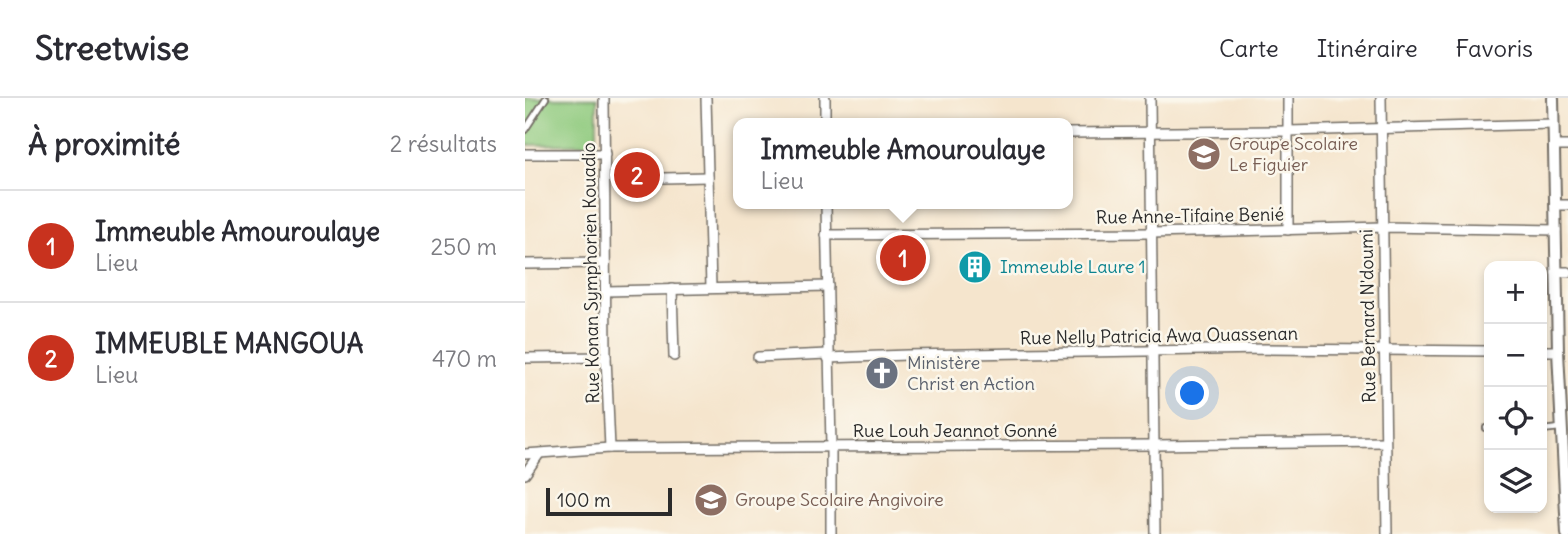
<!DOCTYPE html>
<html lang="fr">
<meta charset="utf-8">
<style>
:root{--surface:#fff;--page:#f7f7f7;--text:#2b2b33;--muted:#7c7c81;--line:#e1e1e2;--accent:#c8321e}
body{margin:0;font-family:Delius,sans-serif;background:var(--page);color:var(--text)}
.controls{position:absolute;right:21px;bottom:21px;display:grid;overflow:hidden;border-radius:14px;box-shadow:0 4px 10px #0003}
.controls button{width:63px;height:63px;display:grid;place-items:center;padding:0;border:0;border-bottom:2px solid var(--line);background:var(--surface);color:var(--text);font:35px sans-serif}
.scale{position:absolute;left:21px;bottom:18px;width:126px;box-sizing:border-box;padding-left:7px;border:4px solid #2b2b2b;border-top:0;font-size:19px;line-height:24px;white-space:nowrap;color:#2b2b2b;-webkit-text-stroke:5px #fbf7ec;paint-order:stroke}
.you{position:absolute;left:668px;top:296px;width:24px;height:24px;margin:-18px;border:5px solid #fff;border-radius:50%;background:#1a73e8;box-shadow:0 0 0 10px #1a73e833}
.badge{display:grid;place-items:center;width:46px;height:46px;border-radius:50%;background:var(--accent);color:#fff;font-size:23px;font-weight:700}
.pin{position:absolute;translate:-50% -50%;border:4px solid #fff;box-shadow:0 2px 7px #0006}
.popup{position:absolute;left:208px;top:20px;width:340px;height:91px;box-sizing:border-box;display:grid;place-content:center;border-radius:14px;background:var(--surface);filter:drop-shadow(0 2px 5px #0005);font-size:23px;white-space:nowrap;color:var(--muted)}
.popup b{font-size:26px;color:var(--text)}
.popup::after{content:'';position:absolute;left:50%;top:100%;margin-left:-14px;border:14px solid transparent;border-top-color:var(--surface)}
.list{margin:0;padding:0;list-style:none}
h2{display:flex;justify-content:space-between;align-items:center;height:91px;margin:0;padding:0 28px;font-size:30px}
h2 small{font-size:23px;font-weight:400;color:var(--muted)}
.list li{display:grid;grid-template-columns:46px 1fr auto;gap:21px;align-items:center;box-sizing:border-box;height:112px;padding:0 28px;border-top:2px solid var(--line)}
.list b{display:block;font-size:26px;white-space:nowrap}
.list p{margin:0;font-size:23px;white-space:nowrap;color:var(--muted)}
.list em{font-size:23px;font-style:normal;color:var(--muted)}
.icon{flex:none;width:38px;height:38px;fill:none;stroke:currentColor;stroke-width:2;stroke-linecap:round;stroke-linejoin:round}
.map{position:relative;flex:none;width:1043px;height:436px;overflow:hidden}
header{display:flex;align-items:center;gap:42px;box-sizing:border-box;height:98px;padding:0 35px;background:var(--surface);border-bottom:2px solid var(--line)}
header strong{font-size:33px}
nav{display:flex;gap:38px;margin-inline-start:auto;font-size:24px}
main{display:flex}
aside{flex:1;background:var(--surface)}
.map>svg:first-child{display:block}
</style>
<header>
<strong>Streetwise</strong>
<nav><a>Carte</a><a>Itinéraire</a><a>Favoris</a></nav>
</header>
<main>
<aside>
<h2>À proximité<small>2 résultats</small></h2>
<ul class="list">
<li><span class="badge">1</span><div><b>Immeuble Amouroulaye</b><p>Lieu</p></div><em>250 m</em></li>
<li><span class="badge">2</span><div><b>IMMEUBLE MANGOUA</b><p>Lieu</p></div><em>470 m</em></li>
</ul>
</aside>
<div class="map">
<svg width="1043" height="436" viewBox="0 0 1043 436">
<rect width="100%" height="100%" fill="#fbf7ec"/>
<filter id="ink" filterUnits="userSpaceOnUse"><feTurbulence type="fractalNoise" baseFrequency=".0143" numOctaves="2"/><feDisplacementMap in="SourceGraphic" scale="14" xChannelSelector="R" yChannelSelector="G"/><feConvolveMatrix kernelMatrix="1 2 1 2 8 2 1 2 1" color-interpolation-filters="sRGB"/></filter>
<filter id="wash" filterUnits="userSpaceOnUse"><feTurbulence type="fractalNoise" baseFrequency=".00686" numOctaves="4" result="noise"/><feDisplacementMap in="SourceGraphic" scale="28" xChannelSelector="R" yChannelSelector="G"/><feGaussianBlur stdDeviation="1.57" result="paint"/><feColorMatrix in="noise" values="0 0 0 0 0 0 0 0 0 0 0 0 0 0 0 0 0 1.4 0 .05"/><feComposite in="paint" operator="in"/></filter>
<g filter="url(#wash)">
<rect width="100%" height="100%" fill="#f5e5cd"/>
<polygon fill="#91cb80" stroke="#5e7b56" stroke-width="2" points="0,0 72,0 72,46 0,47"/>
</g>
<g filter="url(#ink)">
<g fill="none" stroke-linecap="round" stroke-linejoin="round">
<defs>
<g id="service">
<polyline points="0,32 21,0"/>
<polyline points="961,330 964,330"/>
<polyline points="1017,332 1035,330"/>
</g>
<g id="minor">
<polyline points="79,0 81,259 85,350"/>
<polyline points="181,0 186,190"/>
<polyline points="300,0 300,25"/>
<polyline points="625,0 630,436"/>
<polyline points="856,0 862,436"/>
<polyline points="542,35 763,33 1028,26"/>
<polyline points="1029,48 1043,48"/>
<polyline points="0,56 80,56"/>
<polyline points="139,80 183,79"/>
<polyline points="301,106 306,349 306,436"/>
<polyline points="1030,107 1043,107"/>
<polyline points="763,132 763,0"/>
<polyline points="301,137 626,135 858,129 1031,132"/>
<polyline points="0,166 80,165"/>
<polyline points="1031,174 1043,174"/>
<polyline points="147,191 149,258"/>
<polyline points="81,193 303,188"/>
<polyline points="1017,253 1033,253"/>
<polyline points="233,259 303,256"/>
<polyline points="0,260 81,259"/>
<polyline points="303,260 382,257 741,251 964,253"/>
<polyline points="0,356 85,350 630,347 860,344"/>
<polyline points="0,376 14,356"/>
</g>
<polyline id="tertiary" points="1028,0 1033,253 1042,436"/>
</defs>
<use href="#service" stroke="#726c64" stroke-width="8"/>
<use href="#minor" stroke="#726c64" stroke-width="12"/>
<use href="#tertiary" stroke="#726c64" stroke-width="14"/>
<use href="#service" stroke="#fff" stroke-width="4.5"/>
<use href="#minor" stroke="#fff" stroke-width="9"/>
<use href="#tertiary" stroke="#fff" stroke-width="10"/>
</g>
</g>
<defs>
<symbol id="school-disc" viewBox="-11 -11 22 22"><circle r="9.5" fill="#8d6e63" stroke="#fbf7ec"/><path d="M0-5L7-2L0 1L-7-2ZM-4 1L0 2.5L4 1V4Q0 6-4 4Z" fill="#fff"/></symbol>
<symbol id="building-disc" viewBox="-11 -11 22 22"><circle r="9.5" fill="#0f9aa8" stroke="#fbf7ec"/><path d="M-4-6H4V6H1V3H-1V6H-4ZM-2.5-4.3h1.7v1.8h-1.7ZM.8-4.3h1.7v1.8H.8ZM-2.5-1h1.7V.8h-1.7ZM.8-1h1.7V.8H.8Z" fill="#fff"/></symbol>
<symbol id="church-disc" viewBox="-11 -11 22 22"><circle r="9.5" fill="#6b7280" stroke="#fbf7ec"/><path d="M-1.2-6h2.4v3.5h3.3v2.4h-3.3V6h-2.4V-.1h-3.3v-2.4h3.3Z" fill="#fff"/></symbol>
</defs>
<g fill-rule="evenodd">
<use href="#school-disc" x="660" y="37" width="38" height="38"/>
<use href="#building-disc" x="431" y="150" width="38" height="38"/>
<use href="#church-disc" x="338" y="256" width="38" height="38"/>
<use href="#school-disc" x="167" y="383" width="38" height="38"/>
</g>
<g text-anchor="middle" stroke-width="5" stroke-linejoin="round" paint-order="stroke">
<g font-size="18" fill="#785e54" stroke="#fbf7ec" text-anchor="start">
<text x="704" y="52">Groupe Scolaire<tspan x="704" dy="21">Le Figuier</tspan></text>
<text x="210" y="408">Groupe Scolaire Angivoire</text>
</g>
<g font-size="18" fill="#2b2b2b" stroke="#fbf7ec">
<text transform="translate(665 118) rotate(-1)" y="6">Rue Anne-Tifaine Benié</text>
<text transform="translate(66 175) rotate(-91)" y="6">Rue Konan Symphorien Kouadio</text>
<text transform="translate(843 218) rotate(-91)" y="6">Rue Bernard N'doumi</text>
<text transform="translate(634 238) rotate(-1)" y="6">Rue Nelly Patricia Awa Ouassenan</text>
<text x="430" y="339">Rue Louh Jeannot Gonné</text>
</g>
<g font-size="18" fill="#0d838f" stroke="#fbf7ec" text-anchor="start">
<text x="475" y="175">Immeuble Laure 1</text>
</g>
<g font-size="18" fill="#5b616d" stroke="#fbf7ec" text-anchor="start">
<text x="382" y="271">Ministère<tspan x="382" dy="21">Christ en Action</tspan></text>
</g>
</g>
</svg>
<div class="controls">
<button>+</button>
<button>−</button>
<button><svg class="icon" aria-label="locate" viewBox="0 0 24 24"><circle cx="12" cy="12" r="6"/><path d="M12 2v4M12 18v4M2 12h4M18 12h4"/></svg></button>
<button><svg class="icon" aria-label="layers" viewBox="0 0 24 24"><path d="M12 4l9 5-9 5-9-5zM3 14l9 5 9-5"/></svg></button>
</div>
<div class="scale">100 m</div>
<div class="you"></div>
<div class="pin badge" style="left:378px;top:160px">1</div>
<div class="popup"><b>Immeuble Amouroulaye</b>Lieu</div>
<div class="pin badge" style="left:112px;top:77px">2</div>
</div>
</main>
